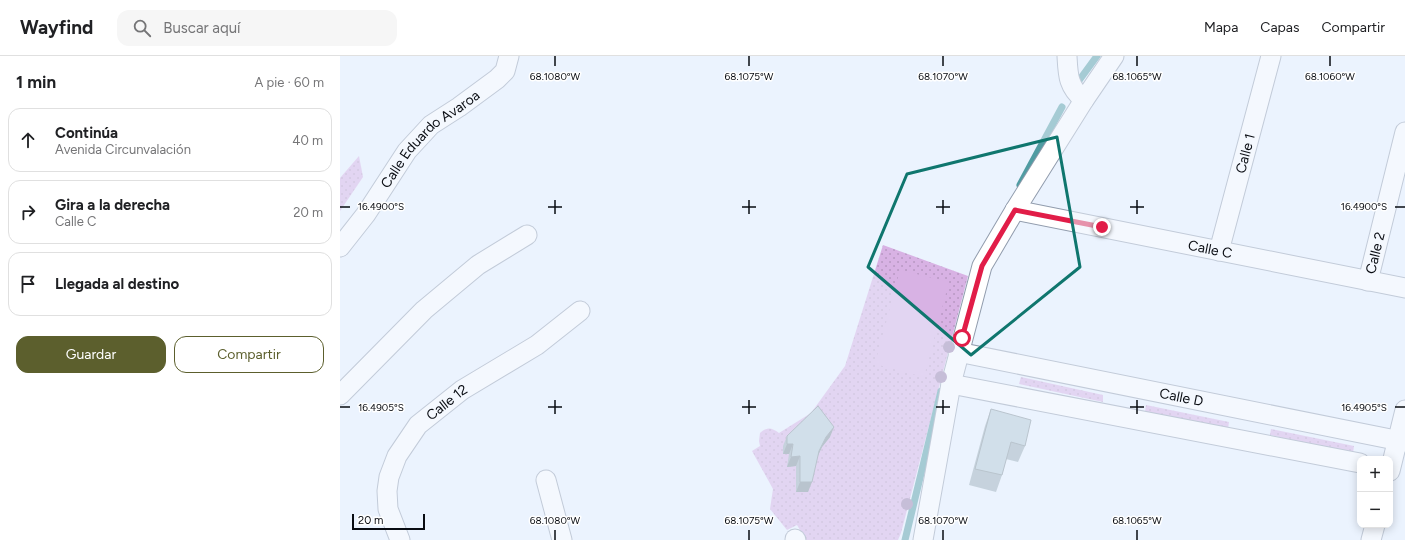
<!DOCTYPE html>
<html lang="es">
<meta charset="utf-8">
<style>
:root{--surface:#fff;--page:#f6f6f6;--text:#202124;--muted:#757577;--line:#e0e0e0;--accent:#5c5f2d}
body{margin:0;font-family:Figtree,sans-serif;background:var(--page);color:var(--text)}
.controls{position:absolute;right:12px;bottom:12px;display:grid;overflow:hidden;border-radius:8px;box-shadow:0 2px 10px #0003}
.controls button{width:36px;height:36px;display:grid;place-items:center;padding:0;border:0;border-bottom:1px solid var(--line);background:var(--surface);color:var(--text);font:20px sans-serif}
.scale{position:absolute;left:12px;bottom:10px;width:73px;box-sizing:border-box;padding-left:4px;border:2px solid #090c12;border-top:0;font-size:11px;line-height:14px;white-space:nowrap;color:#090c12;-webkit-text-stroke:3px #fff;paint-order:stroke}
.stop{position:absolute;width:12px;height:12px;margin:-9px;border:3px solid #e11d48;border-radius:50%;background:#fff}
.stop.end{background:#e11d48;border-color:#fff;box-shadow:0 1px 4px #0008}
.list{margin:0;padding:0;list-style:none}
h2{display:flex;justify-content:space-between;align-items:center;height:52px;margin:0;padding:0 16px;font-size:17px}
h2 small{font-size:13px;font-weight:400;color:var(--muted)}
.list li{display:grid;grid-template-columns:26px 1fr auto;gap:12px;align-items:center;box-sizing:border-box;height:64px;margin:0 8px 8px;padding:0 8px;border:1px solid var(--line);border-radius:12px}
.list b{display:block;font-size:15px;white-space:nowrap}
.list p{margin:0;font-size:13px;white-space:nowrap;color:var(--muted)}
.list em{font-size:13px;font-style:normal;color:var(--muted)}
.actions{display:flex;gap:8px;padding:12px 16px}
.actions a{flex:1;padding:9px 0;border:1px solid var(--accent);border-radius:12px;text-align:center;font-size:14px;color:var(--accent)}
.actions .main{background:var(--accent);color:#fff}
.icon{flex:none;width:22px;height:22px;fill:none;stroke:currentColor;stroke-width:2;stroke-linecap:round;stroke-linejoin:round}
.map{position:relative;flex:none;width:1065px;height:484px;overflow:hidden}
header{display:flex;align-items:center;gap:24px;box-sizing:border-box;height:56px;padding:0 20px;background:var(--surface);border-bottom:1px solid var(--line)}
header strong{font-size:19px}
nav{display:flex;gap:22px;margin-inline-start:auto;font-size:14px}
.search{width:280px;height:36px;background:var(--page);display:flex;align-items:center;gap:10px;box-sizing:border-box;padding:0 14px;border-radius:12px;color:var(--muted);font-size:15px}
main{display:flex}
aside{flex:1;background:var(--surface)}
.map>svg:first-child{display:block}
</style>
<header>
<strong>Wayfind</strong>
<div class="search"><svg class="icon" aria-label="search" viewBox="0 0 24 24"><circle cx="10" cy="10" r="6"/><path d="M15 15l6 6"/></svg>Buscar aquí</div>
<nav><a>Mapa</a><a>Capas</a><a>Compartir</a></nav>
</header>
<main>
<aside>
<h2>1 min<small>A pie · 60 m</small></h2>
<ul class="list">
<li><svg class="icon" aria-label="ahead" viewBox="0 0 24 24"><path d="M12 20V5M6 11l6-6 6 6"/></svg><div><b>Continúa</b><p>Avenida Circunvalación</p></div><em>40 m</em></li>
<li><svg class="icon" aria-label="right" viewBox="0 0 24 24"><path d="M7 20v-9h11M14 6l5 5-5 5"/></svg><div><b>Gira a la derecha</b><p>Calle C</p></div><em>20 m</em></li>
<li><svg class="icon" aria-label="arrive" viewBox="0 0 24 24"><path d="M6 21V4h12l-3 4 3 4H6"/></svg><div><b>Llegada al destino</b></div></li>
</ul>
<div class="actions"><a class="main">Guardar</a><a>Compartir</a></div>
</aside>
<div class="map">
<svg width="1065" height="484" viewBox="0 0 1065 484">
<defs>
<pattern id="grass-dots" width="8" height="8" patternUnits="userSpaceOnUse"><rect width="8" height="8" fill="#d8b2e4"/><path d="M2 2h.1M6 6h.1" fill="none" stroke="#b898c3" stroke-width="1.8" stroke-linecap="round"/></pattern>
</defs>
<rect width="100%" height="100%" fill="#ebf3fe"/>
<g fill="url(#grass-dots)">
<polygon points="19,100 23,121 0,155 0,122"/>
<path d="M 543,189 L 628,220 L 561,477 L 558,484 L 466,484 L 457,469 L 447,474 L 430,453 L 433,433 L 412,395 L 420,390 L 419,385 L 420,377 C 427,371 431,371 439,377 L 471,357 L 505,310 Z"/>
<polygon points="681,321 763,339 763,346 679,328"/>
<polygon points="806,349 889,366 888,373 805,356"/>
<polygon points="931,373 1014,390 1013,397 930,379"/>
</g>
<polygon fill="#d8b2e4" points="560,214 609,226 584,321 535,308"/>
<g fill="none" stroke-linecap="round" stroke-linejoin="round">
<g stroke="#509ca2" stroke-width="7">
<polyline points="735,30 757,0"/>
<polyline points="680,129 722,51"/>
<polyline points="565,484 601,335"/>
</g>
<defs>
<g id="minor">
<path d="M 727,0 C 728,19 728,31 744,44"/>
<path id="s1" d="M 675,154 L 1065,232"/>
<path id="s2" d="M 0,191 L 26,158 L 67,95 L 91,69 L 119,51 L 157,23 L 165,15 L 169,0"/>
<path id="s3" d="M 879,195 L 931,0"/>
<path id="s4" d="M 1028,225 L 1065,76"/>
<path id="s5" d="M 618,296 L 1065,386"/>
<polyline points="611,328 1020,407"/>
<polyline points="0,339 84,254 138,209 187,179"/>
<polyline points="1050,415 1065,354"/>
<polyline points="206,424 222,484"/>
<polyline points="455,483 456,484"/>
<path id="s6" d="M 60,484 L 48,453 L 47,435 L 49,421 L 57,400 L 78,369 L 122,334 L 197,289 L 240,255"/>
<polyline points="583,484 611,328 642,210 675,154 744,44 774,0"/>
<polyline points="1031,484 1035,469"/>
</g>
</defs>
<use href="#minor" stroke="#919cad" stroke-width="21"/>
<use href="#minor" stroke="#fff" stroke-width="19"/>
</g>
<g fill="#9a7eab">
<circle cx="609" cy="291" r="6"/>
<circle cx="601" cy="321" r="6"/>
<circle cx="567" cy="448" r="6"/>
</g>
<g fill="#99acb5">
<polygon points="651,353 685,390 678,406 666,403 662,419 656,436 629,429 645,370"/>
<polygon points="447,380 490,381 482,391 478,400 468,436 456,436 456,410 447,411 449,398 443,398 443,390"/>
</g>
<g fill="#7d8c94">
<polygon points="494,371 490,381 482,391 475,405 479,395 486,381"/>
<polygon points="447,388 453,388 449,398 443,398"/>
<polygon points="460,400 456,410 447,411 451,401"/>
<polygon points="460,426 472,426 468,436 456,436"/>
</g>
<g fill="#b2c8d3" stroke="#7d8c94">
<polygon points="478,350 494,371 486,381 479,395 472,426 460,426 460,400 451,401 453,388 447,388 447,380"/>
<polygon points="651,353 691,364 685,390 671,386 662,419 635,413"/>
</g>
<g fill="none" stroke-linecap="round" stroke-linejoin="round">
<polyline stroke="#e11d48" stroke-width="5" points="622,282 642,210 675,154 762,171"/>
</g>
<path d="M0 0H1065V484H0ZM 717,81 L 740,211 L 631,299 L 528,211 L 567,118 Z" fill="#ebf3fe" fill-opacity=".55" fill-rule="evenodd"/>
<path fill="none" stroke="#0f766e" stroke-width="3" stroke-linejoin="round" d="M 717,81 L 740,211 L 631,299 L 528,211 L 567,118 Z"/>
<path fill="none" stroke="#090c12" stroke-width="1.5" d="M 215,0 L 215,10M 409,0 L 409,10M 603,0 L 603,10M 797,0 L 797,10M 990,0 L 990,10M 215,144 L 215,158M 409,144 L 409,158M 603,144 L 603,158M 797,144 L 797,158M 0,151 L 10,151M 208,151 L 222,151M 402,151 L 416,151M 596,151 L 610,151M 790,151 L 804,151M 1055,151 L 1065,151M 215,344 L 215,358M 409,344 L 409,358M 603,344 L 603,358M 797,344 L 797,358M 0,351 L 10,351M 208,351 L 222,351M 402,351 L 416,351M 596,351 L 610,351M 790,351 L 804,351M 1055,351 L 1065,351M 215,474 L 215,484M 409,474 L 409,484M 603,474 L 603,484M 797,474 L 797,484"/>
<g text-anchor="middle" stroke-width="3" stroke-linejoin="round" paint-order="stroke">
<g font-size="14" fill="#090c12" stroke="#fff">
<text dy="5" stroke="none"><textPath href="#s2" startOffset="142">Calle Eduardo Avaroa</textPath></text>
<text dy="5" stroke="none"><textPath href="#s3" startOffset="101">Calle 1</textPath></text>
<text dy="5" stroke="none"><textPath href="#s1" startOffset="199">Calle C</textPath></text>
<text dy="5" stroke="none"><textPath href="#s4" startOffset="29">Calle 2</textPath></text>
<text dy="5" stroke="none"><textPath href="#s5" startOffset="228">Calle D</textPath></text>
<text dy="5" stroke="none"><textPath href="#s6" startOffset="162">Calle 12</textPath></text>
</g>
</g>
<g font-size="10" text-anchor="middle" fill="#090c12" stroke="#fff" stroke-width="3" stroke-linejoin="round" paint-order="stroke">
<text x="215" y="24">68.1080°W</text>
<text x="409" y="24">68.1075°W</text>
<text x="603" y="24">68.1070°W</text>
<text x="797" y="24">68.1065°W</text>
<text x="990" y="24">68.1060°W</text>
<text x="41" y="154">16.4900°S</text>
<text x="1024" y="154">16.4900°S</text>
<text x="41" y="355">16.4905°S</text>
<text x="1024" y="355">16.4905°S</text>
<text x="215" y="468">68.1080°W</text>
<text x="409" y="468">68.1075°W</text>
<text x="603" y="468">68.1070°W</text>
<text x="797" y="468">68.1065°W</text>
</g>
</svg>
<div class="controls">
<button>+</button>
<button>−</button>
</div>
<div class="scale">20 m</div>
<div class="stop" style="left:622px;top:282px"></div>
<div class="stop end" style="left:762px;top:171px"></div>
</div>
</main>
